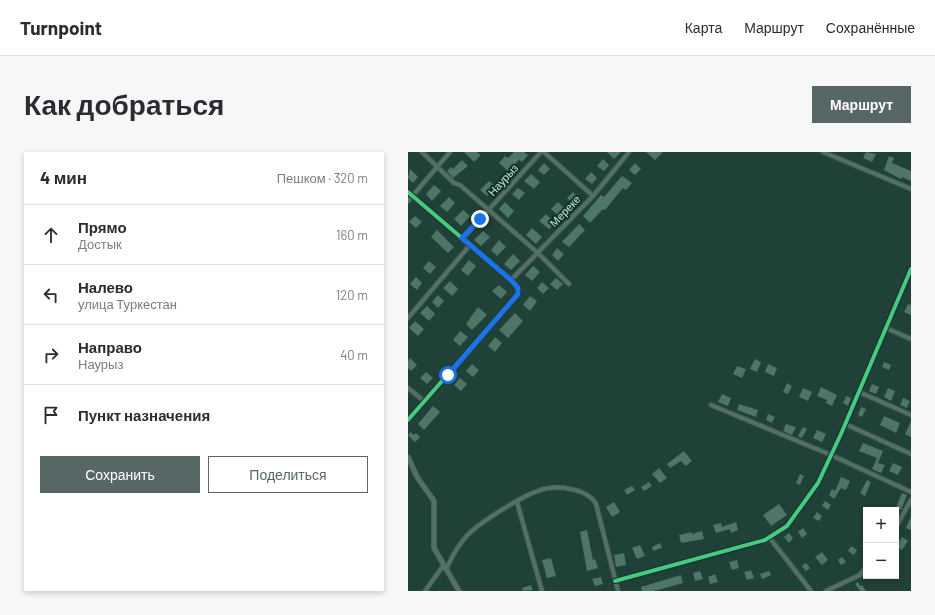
<!DOCTYPE html>
<html lang="ru">
<meta charset="utf-8">
<style>
:root{--surface:#fff;--page:#f7f7f7;--text:#2b2b33;--muted:#7c7c81;--line:#e1e1e2;--accent:#576765}
body{margin:0;font-family:Barlow,sans-serif;background:var(--page);color:var(--text)}
.controls{position:absolute;right:12px;bottom:12px;display:grid;overflow:hidden;border-radius:0px;box-shadow:0 2px 6px #0003}
.controls button{width:36px;height:36px;display:grid;place-items:center;padding:0;border:0;border-bottom:1px solid var(--line);background:var(--surface);color:var(--text);font:20px sans-serif}
.stop{position:absolute;width:12px;height:12px;margin:-9px;border:3px solid #1a73e8;border-radius:50%;background:#fff}
.stop.end{background:#1a73e8;border-color:#fff;box-shadow:0 1px 4px #0008}
.list{margin:0;padding:0;list-style:none}
h2{display:flex;justify-content:space-between;align-items:center;height:52px;margin:0;padding:0 16px;font-size:17px}
h2 small{font-size:13px;font-weight:400;color:var(--muted)}
.list li{display:grid;grid-template-columns:26px 1fr auto;gap:12px;align-items:center;box-sizing:border-box;height:60px;padding:0 16px;border-top:1px solid var(--line)}
.list b{display:block;font-size:15px;white-space:nowrap}
.list p{margin:0;font-size:13px;white-space:nowrap;color:var(--muted)}
.list em{font-size:13px;font-style:normal;color:var(--muted)}
.actions{display:flex;gap:8px;padding:12px 16px}
.actions a{flex:1;padding:9px 0;border:1px solid var(--accent);border-radius:0px;text-align:center;font-size:14px;color:var(--accent)}
.actions .main{background:var(--accent);color:#fff}
.icon{flex:none;width:22px;height:22px;fill:none;stroke:currentColor;stroke-width:2;stroke-linecap:round;stroke-linejoin:round}
.map{position:relative;flex:none;width:503px;height:439px;overflow:hidden;border-radius:0px}
header{display:flex;align-items:center;gap:24px;box-sizing:border-box;height:56px;padding:0 20px;background:var(--surface);border-bottom:1px solid var(--line)}
header strong{font-size:19px}
nav{display:flex;gap:22px;margin-inline-start:auto;font-size:14px}
.intro{display:flex;align-items:center;justify-content:space-between;box-sizing:border-box;height:96px;padding:0 24px}
h1{margin:0;font-size:28px}
.button{padding:10px 18px;border-radius:0px;background:var(--accent);color:#fff;font-size:14px;font-weight:700}
main{display:flex;gap:24px;padding:0 24px}
aside{flex:1;background:var(--surface);border-radius:0px;box-shadow:0 2px 6px #0003}
.map>svg:first-child{display:block}
</style>
<header>
<strong>Turnpoint</strong>
<nav><a>Карта</a><a>Маршрут</a><a>Сохранённые</a></nav>
</header>
<div class="intro"><h1>Как добраться</h1><a class="button">Маршрут</a></div>
<main>
<aside>
<h2>4 мин<small>Пешком · 320 m</small></h2>
<ul class="list">
<li><svg class="icon" aria-label="ahead" viewBox="0 0 24 24"><path d="M12 20V5M6 11l6-6 6 6"/></svg><div><b>Прямо</b><p>Достык</p></div><em>160 m</em></li>
<li><svg class="icon" aria-label="left" viewBox="0 0 24 24"><path d="M17 20v-9H6M10 6l-5 5 5 5"/></svg><div><b>Налево</b><p>улица Туркестан</p></div><em>120 m</em></li>
<li><svg class="icon" aria-label="right" viewBox="0 0 24 24"><path d="M7 20v-9h11M14 6l5 5-5 5"/></svg><div><b>Направо</b><p>Наурыз</p></div><em>40 m</em></li>
<li><svg class="icon" aria-label="arrive" viewBox="0 0 24 24"><path d="M6 21V4h12l-3 4 3 4H6"/></svg><div><b>Пункт назначения</b></div></li>
</ul>
<div class="actions"><a class="main">Сохранить</a><a>Поделиться</a></div>
</aside>
<div class="map">
<svg width="503" height="439" viewBox="0 0 503 439">
<rect width="100%" height="100%" fill="#204137"/>
<g fill="#4f7468">
<polygon points="56,0 69,0 73,3 66,10"/>
<polygon points="106,0 116,0 120,3 114,10 111,8 100,19 91,11 97,4 100,6"/>
<polygon points="199,0 213,0 206,7"/>
<polygon points="238,0 255,0 247,8"/>
<polygon points="458,0 468,2 464,10 455,6"/>
<polygon points="481,4 486,6 484,11 503,19 503,29 494,25 493,27 476,18"/>
<polygon points="195,7 201,13 196,19 189,14"/>
<polygon points="54,8 60,14 45,26 39,19 43,15 45,17"/>
<polygon points="136,11 142,17 136,23 130,18"/>
<polygon points="227,11 233,17 227,23 221,18"/>
<polygon points="2,17 10,25 5,31 0,26"/>
<polygon points="183,20 189,26 184,32 177,27"/>
<polygon points="123,22 132,30 126,37 116,29"/>
<polygon points="214,24 224,31 218,38 215,36 197,58 195,57 182,71 175,64 193,43 196,45"/>
<polygon points="81,29 88,35 79,44 72,38"/>
<polygon points="26,33 33,39 24,49 18,42"/>
<polygon points="110,36 117,41 111,48 104,42"/>
<polygon points="165,40 171,46 165,52 159,46"/>
<polygon points="41,45 47,51 39,60 32,54"/>
<polygon points="97,50 106,59 100,66 91,57"/>
<polygon points="150,50 159,59 153,66 143,57"/>
<polygon points="55,58 62,64 53,74 46,67"/>
<polygon points="138,62 147,71 141,77 131,69"/>
<polygon points="7,64 14,70 8,76 1,70"/>
<polygon points="171,72 177,78 161,95 154,90"/>
<polygon points="124,76 134,85 128,92 118,83"/>
<polygon points="29,78 46,95 40,101 23,85"/>
<polygon points="75,79 82,85 73,94 66,88"/>
<polygon points="91,88 98,95 89,104 83,98"/>
<polygon points="149,96 156,102 150,109 144,103"/>
<polygon points="105,102 112,109 103,118 96,112"/>
<polygon points="61,108 68,114 60,124 53,118"/>
<polygon points="21,109 28,115 22,122 15,116"/>
<polygon points="125,114 132,120 124,129 117,123"/>
<polygon points="8,125 14,131 9,138 2,132"/>
<polygon points="148,126 155,132 149,138 142,132"/>
<polygon points="42,129 50,137 44,144 35,136"/>
<polygon points="134,130 141,136 135,142 129,136"/>
<polygon points="91,133 99,140 93,147 84,139"/>
<polygon points="30,143 36,149 30,156 24,150"/>
<polygon points="122,144 129,149 122,159 115,153"/>
<polygon points="500,152 503,153 503,163 496,160"/>
<polygon points="19,154 27,162 21,169 12,161"/>
<polygon points="70,155 79,163 64,178 58,172"/>
<polygon points="107,161 115,169 100,186 91,178"/>
<polygon points="7,169 16,177 10,184 1,176"/>
<polygon points="52,179 60,185 52,194 45,188"/>
<polygon points="87,185 94,191 87,200 80,194"/>
<polygon points="2,206 9,213 3,219 0,216 0,209"/>
<polygon points="347,207 353,210 349,220 342,217"/>
<polygon points="476,210 483,213 481,218 474,215"/>
<polygon points="64,212 71,218 65,225 58,219"/>
<polygon points="360,212 369,216 366,224 357,220"/>
<polygon points="329,214 338,217 334,226 325,222"/>
<polygon points="18,220 25,226 19,232 12,226"/>
<polygon points="52,226 59,232 53,239 46,233"/>
<polygon points="379,231 384,234 380,242 375,240"/>
<polygon points="464,232 471,235 468,242 461,239"/>
<polygon points="413,235 429,243 424,254 418,251 419,248 409,244"/>
<polygon points="395,236 404,240 400,249 391,245"/>
<polygon points="480,236 487,239 483,249 476,245"/>
<polygon points="314,242 323,246 320,254 310,250"/>
<polygon points="438,244 443,246 440,254 435,251"/>
<polygon points="495,246 502,249 499,256 492,253"/>
<polygon points="331,252 350,258 348,265 329,258"/>
<polygon points="25,254 32,260 16,278 10,272"/>
<polygon points="453,255 458,257 454,265 450,263"/>
<polygon points="360,262 367,265 364,271 358,268"/>
<polygon points="476,264 492,271 488,281 472,273"/>
<polygon points="503,269 503,285 497,282"/>
<polygon points="378,272 388,275 384,283 375,279"/>
<polygon points="395,275 399,277 394,286 390,284"/>
<polygon points="409,278 418,282 414,290 405,286"/>
<polygon points="3,280 5,283 8,281 12,285 7,290 0,283"/>
<polygon points="455,291 475,299 470,311 477,313 473,321 464,317 469,306 451,299"/>
<polygon points="276,299 284,309 278,314 273,309 262,316 259,312"/>
<polygon points="485,311 494,315 490,323 481,319"/>
<polygon points="251,316 259,326 252,331 244,322"/>
<polygon points="392,322 396,324 392,333 388,331"/>
<polygon points="433,325 442,329 438,338 433,336 426,347 421,343 424,337 427,339"/>
<polygon points="459,328 463,330 457,344 452,341"/>
<polygon points="241,330 244,334 236,339 233,335"/>
<polygon points="224,334 227,338 219,343 216,338"/>
<polygon points="494,341 499,343 493,358 488,356"/>
<polygon points="417,349 423,353 420,358 414,354"/>
<polygon points="206,350 212,360 204,365 198,355"/>
<polygon points="371,352 379,363 363,374 355,363"/>
<polygon points="409,360 414,364 411,369 405,366"/>
<polygon points="503,364 503,378 498,376"/>
<polygon points="328,370 330,378 323,381 322,377 308,381 305,373 313,371 314,375"/>
<polygon points="395,376 399,382 394,386 390,380"/>
<polygon points="179,378 185,408 187,407 190,416 179,419 172,380"/>
<polygon points="294,379 296,387 273,391 271,383 283,380 284,382"/>
<polygon points="381,381 385,386 381,391 376,385"/>
<polygon points="494,385 500,389 494,398 488,395"/>
<polygon points="252,391 254,396 245,399 244,395"/>
<polygon points="232,393 237,404 229,407 224,396"/>
<polygon points="443,394 449,398 446,403 440,399"/>
<polygon points="414,400 420,408 414,413 407,405"/>
<polygon points="216,401 218,413 208,415 206,403"/>
<polygon points="434,405 438,410 433,413 430,408"/>
<polygon points="143,406 148,424 139,426 134,408"/>
<polygon points="329,408 331,416 324,418 321,410"/>
<polygon points="398,411 402,416 398,419 394,414"/>
<polygon points="343,418 346,426 339,428 336,420"/>
<polygon points="292,419 295,427 287,429 285,421"/>
<polygon points="361,419 363,423 354,427 352,422"/>
<polygon points="307,422 310,430 302,432 300,425"/>
<polygon points="273,423 275,431 246,439 234,439 233,435"/>
<polygon points="193,425 195,432 187,434 184,427"/>
<polygon points="450,430 452,434 454,433 458,439 452,439 447,432"/>
<polygon points="123,433 125,438 115,439 114,436"/>
</g>
<g fill="none" stroke-linecap="round" stroke-linejoin="round">
<defs>
<g id="minor">
<polyline points="14,0 46,31 52,33 130,101 161,132"/>
<polyline points="136,0 185,44"/>
<polyline points="415,0 503,37"/>
<polyline points="0,49 42,0"/>
<polyline points="55,86 133,0"/>
<polyline points="103,128 185,44 221,0"/>
<polyline points="0,166 62,93"/>
<polyline points="478,176 503,187"/>
<polyline points="0,236 16,249"/>
<polyline points="451,240 503,263"/>
<polyline points="303,253 423,303 503,340"/>
<polyline points="437,272 503,302"/>
<polyline points="109,350 134,439"/>
<polyline points="488,375 503,348"/>
<polyline points="361,385 403,439"/>
<path d="M 38,418 C 44,404 53,388 65,378 C 80,366 112,345 130,339 C 147,332 179,336 188,352 L 210,439"/>
<polyline points="207,429 357,388 379,374 410,331 433,282 503,117"/>
<polyline points="17,439 35,414"/>
<polyline points="418,439 452,423 458,415"/>
</g>
<g id="tertiary">
<polyline points="0,40 103,128 110,136 110,142 0,268"/>
<polyline points="0,305 9,325 26,349 26,396 51,439"/>
</g>
</defs>
<use href="#minor" stroke="#445e55" stroke-width="5.5"/>
<use href="#tertiary" stroke="#445e55" stroke-width="6"/>
<use href="#minor" stroke="#536f66" stroke-width="3.5"/>
<use href="#tertiary" stroke="#536f66" stroke-width="4.5"/>
<defs>
<g id="cycleway">
<polyline points="0,40 103,128 110,136 110,142 0,268"/>
<polyline points="207,429 357,388 379,374 410,331 433,282 503,117"/>
</g>
</defs>
<use href="#cycleway" stroke="#113026" stroke-width="6"/>
<use href="#cycleway" stroke="#46c982" stroke-width="4"/>
</g>
<g fill="none" stroke-linecap="round" stroke-linejoin="round">
<polyline stroke="#1a73e8" stroke-width="5" points="40,223 110,142 110,136 103,128 54,86 72,67"/>
</g>
<g text-anchor="middle" stroke-width="4" stroke-linejoin="round" paint-order="stroke">
<g font-size="11" fill="#c8ebdd" stroke="#113026">
<text transform="translate(95 28) rotate(-48)" y="4">Наурыз</text>
<text transform="translate(157 59) rotate(-46)" y="4">Мереке</text>
</g>
</g>
</svg>
<div class="controls">
<button>+</button>
<button>−</button>
</div>
<div class="stop" style="left:40px;top:223px"></div>
<div class="stop end" style="left:72px;top:67px"></div>
</div>
</main>
